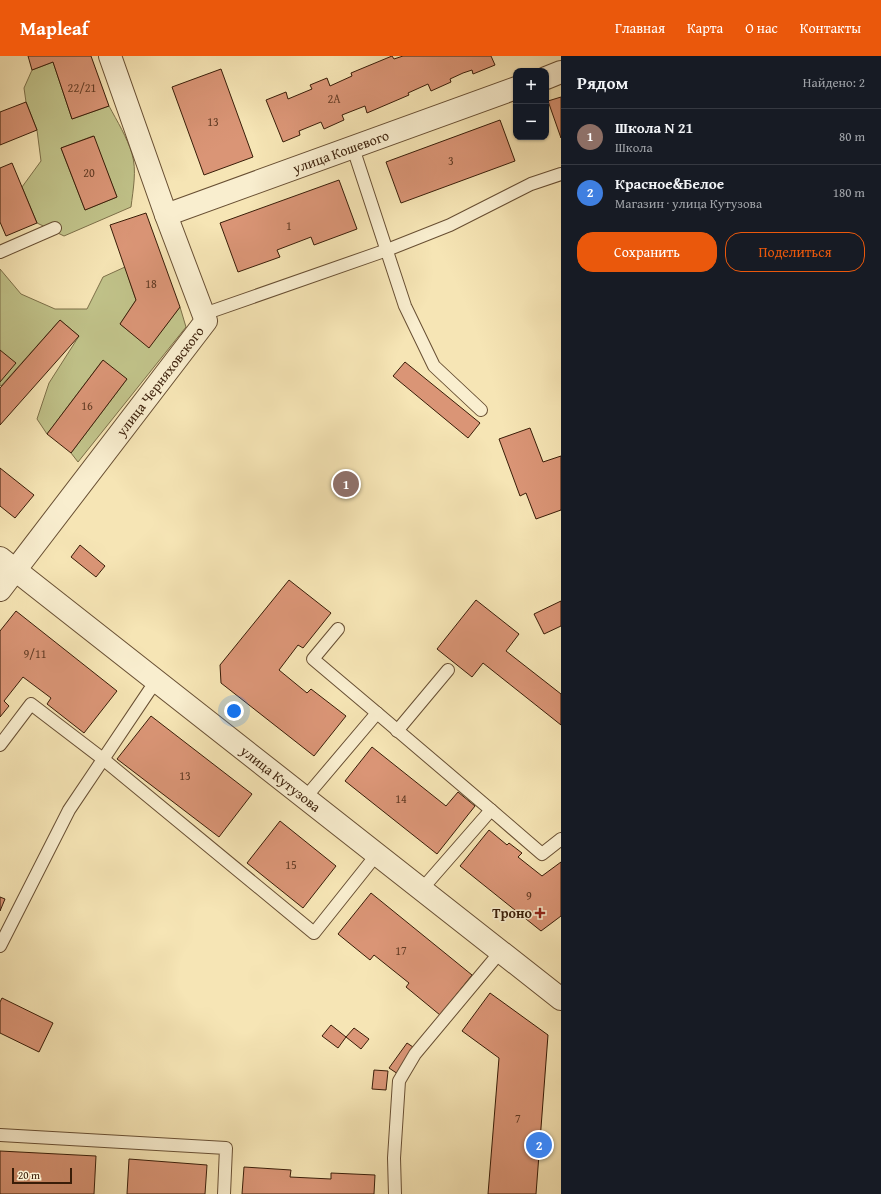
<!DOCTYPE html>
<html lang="ru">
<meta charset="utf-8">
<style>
:root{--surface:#171b24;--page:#20242c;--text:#f1f3f6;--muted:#9ea1a6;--line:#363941;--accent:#ea580c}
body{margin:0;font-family:"Gentium Book Plus",serif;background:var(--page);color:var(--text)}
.controls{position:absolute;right:12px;top:12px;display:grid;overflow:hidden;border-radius:8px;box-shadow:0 1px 3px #0004}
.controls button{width:36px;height:36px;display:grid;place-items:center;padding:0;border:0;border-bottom:1px solid var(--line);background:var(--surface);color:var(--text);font:20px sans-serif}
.scale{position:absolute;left:12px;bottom:10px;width:60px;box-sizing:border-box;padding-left:4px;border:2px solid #391d08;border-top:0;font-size:11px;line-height:14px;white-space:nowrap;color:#391d08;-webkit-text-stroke:3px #f9eecf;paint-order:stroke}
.you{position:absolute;left:234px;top:655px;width:14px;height:14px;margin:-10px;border:3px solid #fff;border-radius:50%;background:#1a73e8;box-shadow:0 0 0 6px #1a73e833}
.badge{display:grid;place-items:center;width:26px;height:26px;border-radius:50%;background:var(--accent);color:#fff;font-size:13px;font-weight:700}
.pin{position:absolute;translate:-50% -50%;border:2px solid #fff;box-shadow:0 1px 4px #0006}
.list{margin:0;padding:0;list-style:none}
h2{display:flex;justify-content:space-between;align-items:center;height:52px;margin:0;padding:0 16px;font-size:17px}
h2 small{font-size:13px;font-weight:400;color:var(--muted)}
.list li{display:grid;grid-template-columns:26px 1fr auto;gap:12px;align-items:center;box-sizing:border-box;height:56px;padding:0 16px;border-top:1px solid var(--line)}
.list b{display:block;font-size:15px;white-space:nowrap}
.list p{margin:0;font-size:13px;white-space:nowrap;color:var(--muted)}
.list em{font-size:13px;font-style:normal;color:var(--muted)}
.actions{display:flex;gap:8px;padding:12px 16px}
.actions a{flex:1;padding:9px 0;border:1px solid var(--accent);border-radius:16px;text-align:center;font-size:14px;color:var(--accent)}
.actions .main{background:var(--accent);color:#fff}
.map{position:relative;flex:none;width:561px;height:1138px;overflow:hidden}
header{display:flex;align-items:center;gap:24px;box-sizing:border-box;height:56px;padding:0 20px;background:var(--accent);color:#fff}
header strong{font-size:19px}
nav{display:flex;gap:22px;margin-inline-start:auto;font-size:14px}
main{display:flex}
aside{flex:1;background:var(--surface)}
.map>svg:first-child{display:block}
</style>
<header>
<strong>Mapleaf</strong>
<nav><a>Главная</a><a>Карта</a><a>О нас</a><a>Контакты</a></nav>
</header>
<main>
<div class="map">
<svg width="561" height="1138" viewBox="0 0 561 1138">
<rect width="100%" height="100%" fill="#f6e5b5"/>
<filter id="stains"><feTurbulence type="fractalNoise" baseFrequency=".005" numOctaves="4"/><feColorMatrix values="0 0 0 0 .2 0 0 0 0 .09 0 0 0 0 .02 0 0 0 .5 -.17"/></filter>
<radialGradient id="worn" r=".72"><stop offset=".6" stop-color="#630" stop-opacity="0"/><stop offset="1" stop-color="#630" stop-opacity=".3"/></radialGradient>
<g fill="#c1c38a" stroke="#7d7049" fill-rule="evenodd">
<path d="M 53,6 L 72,63 L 109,50 C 117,65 127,81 132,98 C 137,114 133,134 131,151 L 64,180 L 37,167 L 22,131 L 41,105 L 37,74 L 26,46 L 24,32 L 32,14 ZM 93,80 L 117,141 L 85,154 L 61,92 Z"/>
<polygon points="125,211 136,244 120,268 149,291 180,251 186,271 78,406 71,397 127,323 102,305 47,378 37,363 49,327 79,280 60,264 1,330 0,329 0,213 21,238 55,253 87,253 103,221"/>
</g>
<g fill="#da9576" stroke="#391d08">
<polygon points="28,0 91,0 109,50 72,63 53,6 32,14"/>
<polygon points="392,0 394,3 403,0 491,0 495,9 473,18 472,14 463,17 450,23 451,26 431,35 428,28 408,37 409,39 367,57 365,50 342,59 344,64 324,73 321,66 299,75 300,79 283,86 266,44 286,36 288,43 312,33 310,29 327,22 330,30 352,20 351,17"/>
<polygon points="221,13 253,101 204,119 172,31"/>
<polygon points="561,41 561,82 548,45"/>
<polygon points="26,46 37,74 0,89 0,56"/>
<polygon points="500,64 515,105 401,147 386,106"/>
<polygon points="94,80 117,141 85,154 61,92"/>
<polygon points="12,107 37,167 6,180 0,166 0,112"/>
<polygon points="339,124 357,173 314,189 311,181 277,194 280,201 238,216 220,167"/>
<polygon points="146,157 180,251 149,292 120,268 136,244 110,169"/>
<polygon points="60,264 79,280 0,369 0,332"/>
<polygon points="0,294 16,307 0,326"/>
<polygon points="103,304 127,323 71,397 47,378"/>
<polygon points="405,306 480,367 468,382 393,320"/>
<polygon points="530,372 543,406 561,400 561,454 536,463 526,437 520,440 499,383"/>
<polygon points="0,412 34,439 15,462 0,450"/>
<polygon points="80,489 105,510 96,521 71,501"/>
<polygon points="289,524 331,557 303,592 298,589 279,614 307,637 311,633 346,660 314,700 221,627 220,609"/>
<polygon points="476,544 519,578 506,595 561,638 561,669 483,607 472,621 437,593"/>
<polygon points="561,545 561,570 544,578 534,558"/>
<polygon points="16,555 117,635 84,677 47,648 51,642 23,621 4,645 9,650 0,661 0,575"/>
<polygon points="151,660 252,738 219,781 117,703"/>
<polygon points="372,691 446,750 458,736 475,750 437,798 345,725"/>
<polygon points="280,765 336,810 303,852 247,807"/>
<polygon points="489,774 507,789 509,787 522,797 518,801 542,820 561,806 561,860 541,875 460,810"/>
<polygon points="371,837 472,919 440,959 406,931 409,927 374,899 370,904 338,878"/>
<polygon points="0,841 5,843 0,855"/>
<polygon points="490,937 548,979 536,1138 488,1138 499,1002 462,975"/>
<polygon points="2,942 53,967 39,996 0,977 0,946"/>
<polygon points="331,969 346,981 338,992 322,980"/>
<polygon points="354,972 369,983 361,993 346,981"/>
<polygon points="407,987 416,993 398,1018 389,1012"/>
<polygon points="374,1014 388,1015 386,1034 372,1033"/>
<polygon points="0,1095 96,1100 94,1138 0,1138"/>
<polygon points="129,1103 207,1109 205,1138 127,1138"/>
<polygon points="244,1111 291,1114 290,1121 331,1123 331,1117 375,1119 374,1138 242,1138"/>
</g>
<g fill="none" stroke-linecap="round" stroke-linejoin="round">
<defs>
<g id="service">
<polyline points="353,92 405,250 434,310 481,354"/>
<polyline points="0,196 55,172"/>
<polyline points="204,258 387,194 450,169 531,128 561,118"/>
<polyline points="338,573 313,603 377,657"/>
<polyline points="397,675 448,614"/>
<polyline points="0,689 31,648 103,703 314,877 377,798"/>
<polyline points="305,742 377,657 491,754"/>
<polyline points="422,833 491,754 542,798 561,783"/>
<polyline points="0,890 69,754 149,635 157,626"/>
<polyline points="0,1079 226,1092 224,1138"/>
<polyline points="395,1138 394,1102 399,1025 415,998 501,895"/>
</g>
<g id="minor">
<polyline points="546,22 561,16"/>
<path id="s1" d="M 166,159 L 516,32"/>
<path id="s2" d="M 0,502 L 561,943"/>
<path id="s3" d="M 0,534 L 206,265 L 166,159 L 110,0"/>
</g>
</defs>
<use href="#service" stroke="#684f33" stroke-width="14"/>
<use href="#minor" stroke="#684f33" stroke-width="24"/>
<use href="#service" stroke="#f9eecf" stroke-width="12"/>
<use href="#minor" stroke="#f9eecf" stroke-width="22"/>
</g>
<path fill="#8f2418" stroke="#f9eecf" stroke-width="1.5" d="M538 851h4v4h4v4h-4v4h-4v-4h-4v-4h4z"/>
<g text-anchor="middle" stroke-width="3" stroke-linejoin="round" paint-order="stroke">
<g font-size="12" fill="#613b24">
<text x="82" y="36">22/21</text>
<text x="334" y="47">2А</text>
<text x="213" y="70">13</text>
<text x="451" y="109">3</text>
<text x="89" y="121">20</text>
<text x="289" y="174">1</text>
<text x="151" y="232">18</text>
<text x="87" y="354">16</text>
<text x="35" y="602">9/11</text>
<text x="185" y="724">13</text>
<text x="401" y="747">14</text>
<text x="291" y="813">15</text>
<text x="529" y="844">9</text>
<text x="401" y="899">17</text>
<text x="518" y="1067">7</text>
</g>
<g font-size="14" fill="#391d08" stroke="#f9eecf">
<text dy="5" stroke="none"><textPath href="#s1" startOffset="186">улица Кошевого</textPath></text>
<text dy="5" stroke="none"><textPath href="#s3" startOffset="263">улица Черняховского</textPath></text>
<text dy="5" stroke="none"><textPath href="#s2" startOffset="357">улица Кутузова</textPath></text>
</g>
<g font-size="14" font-weight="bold" fill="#391d08" stroke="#f9eecf" text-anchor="end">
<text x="532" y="862">Троно</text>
</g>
</g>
<rect width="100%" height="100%" filter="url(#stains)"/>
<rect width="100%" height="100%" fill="url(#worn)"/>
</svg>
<div class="controls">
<button>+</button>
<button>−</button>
</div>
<div class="scale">20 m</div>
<div class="you"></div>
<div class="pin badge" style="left:346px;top:428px;background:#8d6e63">1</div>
<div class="pin badge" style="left:539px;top:1089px;background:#3f7fe0">2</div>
</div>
<aside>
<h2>Рядом<small>Найдено: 2</small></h2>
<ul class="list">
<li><span class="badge" style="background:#8d6e63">1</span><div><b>Школа N 21</b><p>Школа</p></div><em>80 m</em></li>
<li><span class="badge" style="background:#3f7fe0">2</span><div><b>Красное&amp;Белое</b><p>Магазин · улица Кутузова</p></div><em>180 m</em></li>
</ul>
<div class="actions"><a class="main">Сохранить</a><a>Поделиться</a></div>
</aside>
</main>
